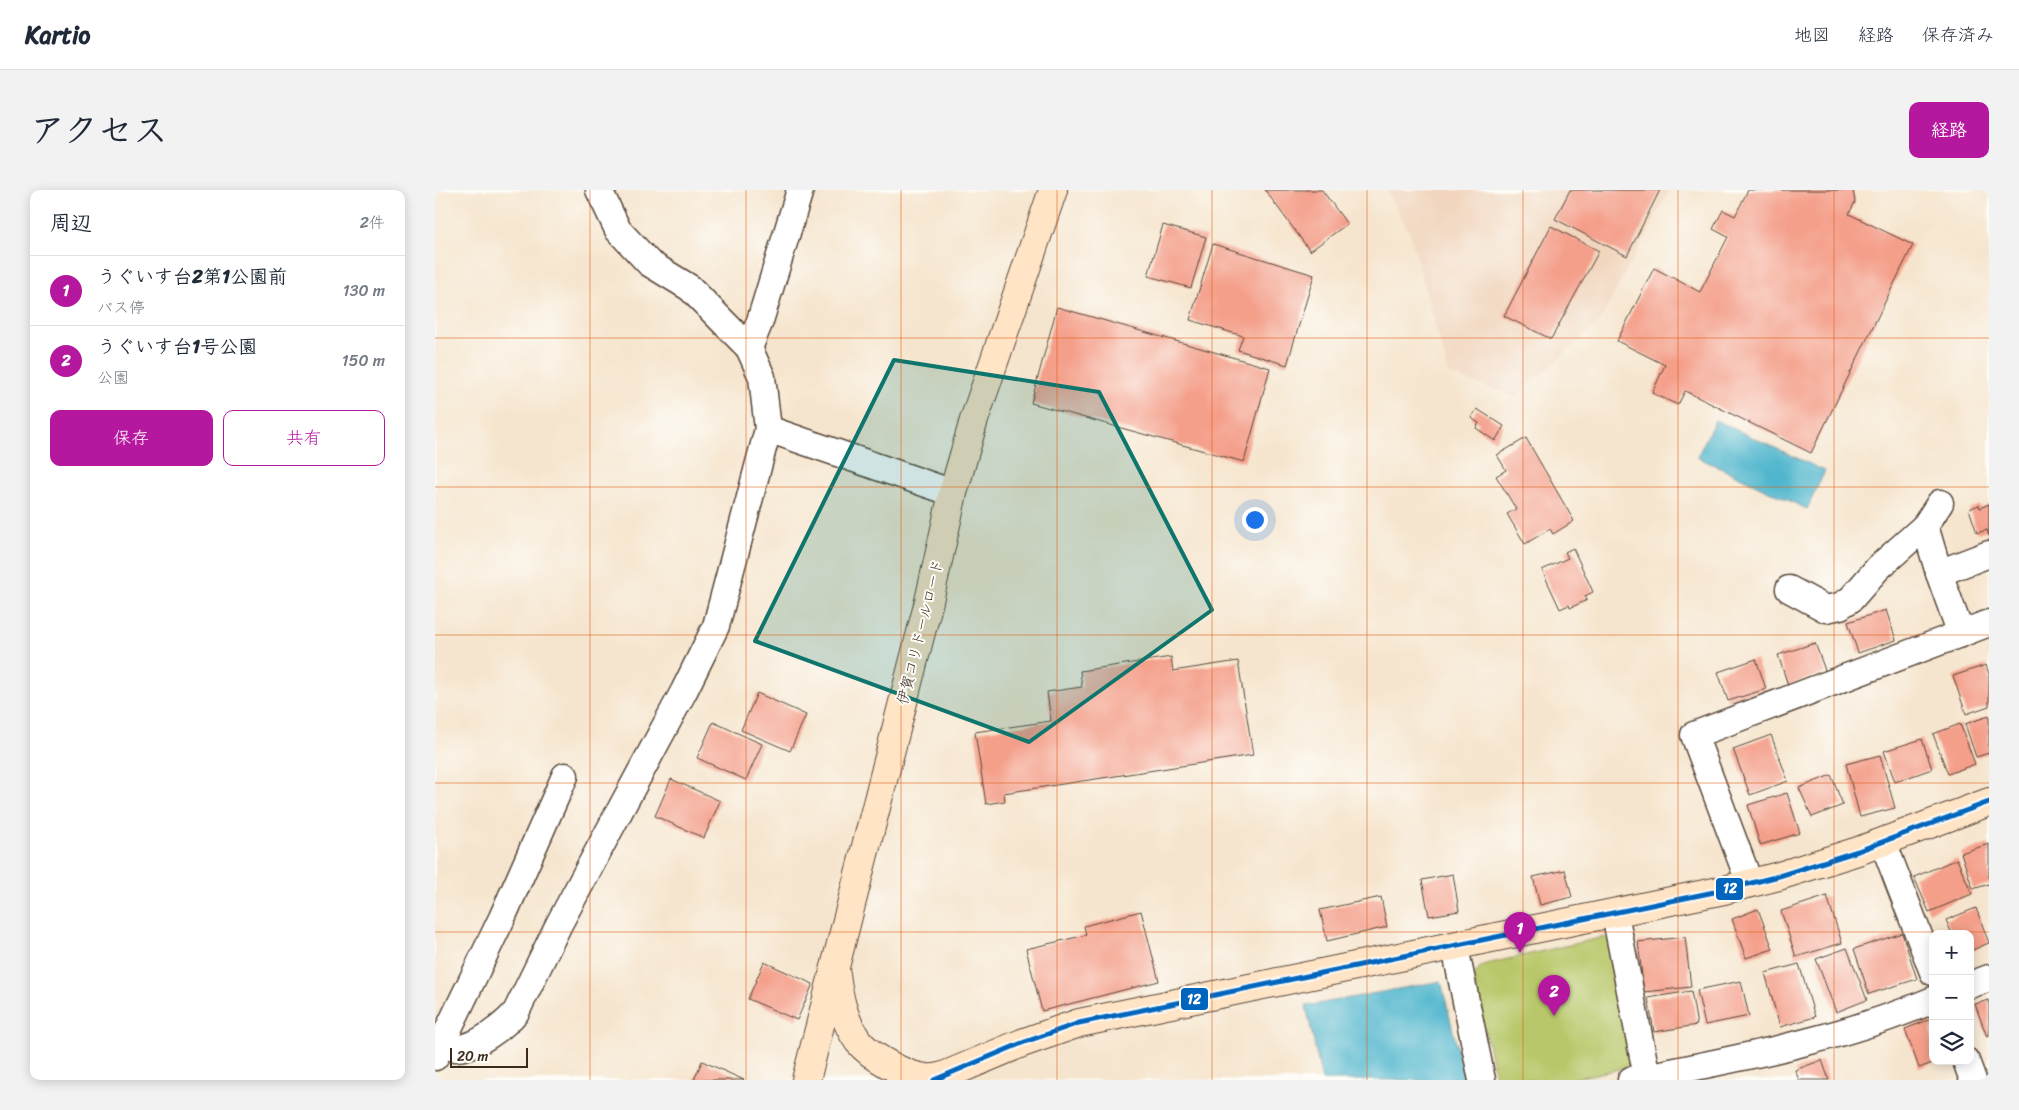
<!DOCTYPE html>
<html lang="ja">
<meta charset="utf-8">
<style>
:root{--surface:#fff;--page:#f2f2f3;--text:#1f2937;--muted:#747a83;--line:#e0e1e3;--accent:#b5179e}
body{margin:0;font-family:Sriracha,"Klee One",sans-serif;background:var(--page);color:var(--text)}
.controls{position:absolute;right:15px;bottom:15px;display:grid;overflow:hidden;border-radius:10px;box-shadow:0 2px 12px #0003}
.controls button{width:45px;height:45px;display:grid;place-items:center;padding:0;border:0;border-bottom:1px solid var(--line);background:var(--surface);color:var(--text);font:25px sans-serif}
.scale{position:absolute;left:15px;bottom:12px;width:78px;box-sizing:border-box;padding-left:5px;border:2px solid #3b2a1e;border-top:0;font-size:14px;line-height:18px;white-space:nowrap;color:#3b2a1e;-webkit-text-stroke:4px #fdfcf7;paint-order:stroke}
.you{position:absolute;left:819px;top:329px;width:18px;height:18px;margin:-12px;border:4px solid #fff;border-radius:50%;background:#1a73e8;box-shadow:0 0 0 8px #1a73e833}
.badge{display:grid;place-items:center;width:32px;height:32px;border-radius:50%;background:var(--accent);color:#fff;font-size:16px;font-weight:700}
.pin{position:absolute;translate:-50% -41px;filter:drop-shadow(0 1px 2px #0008)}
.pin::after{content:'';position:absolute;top:26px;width:18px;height:15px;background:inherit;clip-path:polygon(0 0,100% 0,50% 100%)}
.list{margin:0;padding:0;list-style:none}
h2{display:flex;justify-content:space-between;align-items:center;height:65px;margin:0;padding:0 20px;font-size:21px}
h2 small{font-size:16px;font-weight:400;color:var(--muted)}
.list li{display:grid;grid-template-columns:32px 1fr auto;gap:15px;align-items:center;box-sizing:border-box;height:70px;padding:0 20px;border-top:1px solid var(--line)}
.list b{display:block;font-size:19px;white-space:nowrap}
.list p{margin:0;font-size:16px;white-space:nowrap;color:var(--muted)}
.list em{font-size:16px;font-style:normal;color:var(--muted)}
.actions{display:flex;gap:10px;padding:15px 20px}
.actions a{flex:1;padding:11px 0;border:1px solid var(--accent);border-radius:10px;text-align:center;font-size:18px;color:var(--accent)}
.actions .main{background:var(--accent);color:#fff}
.icon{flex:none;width:28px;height:28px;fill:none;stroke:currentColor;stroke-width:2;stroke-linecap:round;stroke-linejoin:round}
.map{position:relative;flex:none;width:1554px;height:890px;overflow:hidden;border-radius:10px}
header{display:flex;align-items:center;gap:30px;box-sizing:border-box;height:70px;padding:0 25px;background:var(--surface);border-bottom:1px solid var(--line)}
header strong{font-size:24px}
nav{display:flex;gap:28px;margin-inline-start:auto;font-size:18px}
.intro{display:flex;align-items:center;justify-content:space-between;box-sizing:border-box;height:120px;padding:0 30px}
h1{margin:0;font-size:35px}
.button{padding:12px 22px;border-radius:10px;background:var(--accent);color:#fff;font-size:18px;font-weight:700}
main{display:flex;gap:30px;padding:0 30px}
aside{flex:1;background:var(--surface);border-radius:10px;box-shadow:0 2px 12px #0003}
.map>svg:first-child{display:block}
</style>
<header>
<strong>Kartio</strong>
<nav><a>地図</a><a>経路</a><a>保存済み</a></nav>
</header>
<div class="intro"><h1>アクセス</h1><a class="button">経路</a></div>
<main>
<aside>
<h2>周辺<small>2件</small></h2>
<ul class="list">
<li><span class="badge">1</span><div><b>うぐいす台2第1公園前</b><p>バス停</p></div><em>130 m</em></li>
<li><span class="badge">2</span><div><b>うぐいす台1号公園</b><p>公園</p></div><em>150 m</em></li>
</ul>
<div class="actions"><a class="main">保存</a><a>共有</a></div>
</aside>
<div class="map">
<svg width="1554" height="890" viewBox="0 0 1554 890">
<rect width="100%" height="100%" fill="#fdfcf7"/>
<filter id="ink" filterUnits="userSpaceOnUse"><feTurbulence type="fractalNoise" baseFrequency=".02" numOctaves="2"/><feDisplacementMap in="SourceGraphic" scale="10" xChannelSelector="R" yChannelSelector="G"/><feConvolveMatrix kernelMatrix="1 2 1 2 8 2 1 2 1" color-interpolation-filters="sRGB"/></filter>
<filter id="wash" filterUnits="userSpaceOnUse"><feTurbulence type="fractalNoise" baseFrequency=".0096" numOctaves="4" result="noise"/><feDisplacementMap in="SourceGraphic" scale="20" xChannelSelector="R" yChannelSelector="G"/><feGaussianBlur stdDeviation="1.12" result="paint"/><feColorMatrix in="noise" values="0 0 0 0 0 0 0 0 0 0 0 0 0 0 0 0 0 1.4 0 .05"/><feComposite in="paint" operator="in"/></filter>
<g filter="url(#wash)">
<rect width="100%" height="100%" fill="#f6e5ce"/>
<polygon fill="#f1d5bd" points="952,0 1235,0 1164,132 1081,207 1014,184 975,43"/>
<polygon fill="#b8c769" stroke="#7a7844" points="1169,747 1176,752 1200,867 1190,878 1132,890 1061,890 1038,786 1047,775"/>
<g fill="#4fb6cd" stroke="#457076">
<polygon points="1280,230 1390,281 1372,319 1262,267"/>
<polygon points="1006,791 1030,890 887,890 871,816"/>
</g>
<g id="blocks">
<g fill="#f49f8a">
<polygon points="830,0 887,0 912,34 875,61"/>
<polygon points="1135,0 1225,0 1192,66 1120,29"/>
<polygon points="1313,0 1418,0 1420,12 1414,24 1478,55 1376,263 1250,201 1243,215 1217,203 1230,175 1182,151 1219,78 1265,102 1293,47 1278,39 1288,20 1300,26"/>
<polygon points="728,35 771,47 756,98 713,86"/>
<polygon points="1116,36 1164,61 1116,149 1069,126"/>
<polygon points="778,54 879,85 852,175 803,160 808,146 755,130"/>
<polygon points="622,117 835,178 809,272 596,213"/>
<polygon points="1042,219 1069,236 1060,251 1041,238 1044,233 1036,228"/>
<polygon points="1091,248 1139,331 1118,344 1115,339 1090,354 1072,324 1081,319 1061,286 1071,280 1062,265"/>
<polygon points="1554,314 1554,346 1552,340 1542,343 1534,319 1544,315 1545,318"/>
<polygon points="1138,358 1158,402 1150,406 1152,410 1135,418 1134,415 1125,419 1107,380 1133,368 1130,362"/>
<polygon points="1451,420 1461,450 1423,463 1413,432"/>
<polygon points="1380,453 1391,483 1353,495 1343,465"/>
<polygon points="736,467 738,481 803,471 818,565 569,603 570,611 551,614 540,542 616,531 612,502 647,497 645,481"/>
<polygon points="1321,469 1331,499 1293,511 1283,482"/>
<polygon points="1551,475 1554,484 1554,516 1531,524 1518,486"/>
<polygon points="322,503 371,525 355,561 306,540"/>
<polygon points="1554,526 1554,563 1541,567 1530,534"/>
<polygon points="278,532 327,554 311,590 262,568"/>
<polygon points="1525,534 1540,574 1513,584 1498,544"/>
<polygon points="1336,545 1353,591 1315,605 1298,559"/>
<polygon points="1487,549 1497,579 1460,592 1449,561"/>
<polygon points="1445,565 1460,618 1425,627 1411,574"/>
<polygon points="1396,585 1408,615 1377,627 1364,598"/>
<polygon points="236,589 285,611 269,648 220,626"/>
<polygon points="1352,603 1365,643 1325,655 1313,615"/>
<polygon points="1554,654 1554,694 1538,699 1526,663"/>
<polygon points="1522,669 1537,704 1494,722 1479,687"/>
<polygon points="1130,680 1137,707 1105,715 1098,687"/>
<polygon points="1018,684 1024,721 994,726 987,690"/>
<polygon points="1392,706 1407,753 1361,767 1346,721"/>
<polygon points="946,707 952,737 892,751 885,720"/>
<polygon points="1541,718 1554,753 1535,761 1535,744 1517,744 1511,730"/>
<polygon points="1323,719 1338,759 1311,768 1297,729"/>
<polygon points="706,721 724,791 607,821 591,759 651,745 649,736"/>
<polygon points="1467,743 1482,789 1434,804 1419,759"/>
<polygon points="1250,747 1256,797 1209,802 1203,752"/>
<polygon points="1412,758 1432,810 1401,822 1381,769"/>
<polygon points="329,772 378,794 362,830 313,809"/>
<polygon points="1364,774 1380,827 1345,837 1330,783"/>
<polygon points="1306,791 1314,826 1270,835 1262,800"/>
<polygon points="1256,801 1262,835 1219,842 1213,808"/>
<polygon points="1554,810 1554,846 1552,847 1540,814"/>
<polygon points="1496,829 1498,871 1503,871 1484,878 1470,839"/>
<polygon points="1387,870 1394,890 1364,890 1360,880"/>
<polygon points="267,871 309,890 259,890"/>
</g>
</g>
</g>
<g filter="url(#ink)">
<use href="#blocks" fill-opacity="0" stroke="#574638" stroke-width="1"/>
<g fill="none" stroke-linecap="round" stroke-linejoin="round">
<defs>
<g id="street">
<polyline points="314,158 325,131 365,0"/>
<polyline points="333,239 518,303"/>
<polyline points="1490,336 1504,383"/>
<polyline points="1354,399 1391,419 1405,416 1416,409 1443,378 1490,336 1505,313"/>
<polyline points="1526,444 1504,383 1554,364"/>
<polyline points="1448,652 1498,782"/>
<polyline points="1315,694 1259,545 1554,433"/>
<polyline points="1180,724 1212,887"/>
<polyline points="1020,757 1047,890"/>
<polyline points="1535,795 1554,788"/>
<path d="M 6,854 C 11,855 17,858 21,858 C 41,858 69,836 81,822 L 124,734 L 249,501 L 281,436 L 333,239 L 327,187 L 314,158 L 255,98 L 214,73 L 183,40 L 164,0"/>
<polyline points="0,867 67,728 130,586"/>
<polyline points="1531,871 1538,890"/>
<path d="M 1196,890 C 1298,869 1402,851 1498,810"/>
</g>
<g id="secondary">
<path d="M 401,784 C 404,808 409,831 423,851 C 436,867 470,886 491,888 C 497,889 504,887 510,886"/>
<polyline points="371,890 494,411 518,303 539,230 618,0"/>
<polyline points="499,890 587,853 644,833 1289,700 1344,686 1423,661 1554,612"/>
</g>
</defs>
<use href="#street" stroke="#574638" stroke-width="29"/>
<use href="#secondary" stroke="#574638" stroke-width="30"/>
<use href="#street" stroke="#fff" stroke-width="26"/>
<use href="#secondary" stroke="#ffe4c6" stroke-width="28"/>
<defs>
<polyline id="bus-1" points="499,890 587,853 644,833 1289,700 1344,686 1423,661 1554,612"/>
</defs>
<use href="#bus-1" stroke="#fdfcf7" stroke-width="9"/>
<use href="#bus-1" stroke="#0065bd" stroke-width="5"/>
</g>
</g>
<path fill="#0f766e" fill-opacity="0.2" stroke="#0f766e" stroke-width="4" stroke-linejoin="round" d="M 459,170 L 664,202 L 777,420 L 594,552 L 320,451 Z"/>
<path fill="none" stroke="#df570d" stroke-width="1" stroke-opacity="0.55" d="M 155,0 L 155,890M 311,0 L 311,890M 466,0 L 466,890M 622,0 L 622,890M 777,0 L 777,890M 932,0 L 932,890M 1088,0 L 1088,890M 1243,0 L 1243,890M 1399,0 L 1399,890M 0,148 L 1554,148M 0,297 L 1554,297M 0,445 L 1554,445M 0,593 L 1554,593M 0,742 L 1554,742"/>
<g text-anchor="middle" stroke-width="4" stroke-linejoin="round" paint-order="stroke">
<g font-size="15" fill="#3b2a1e" stroke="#fdfcf7">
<text transform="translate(485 442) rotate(-76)" y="5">伊賀コリドールロード</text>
</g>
</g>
<g stroke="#fdfcf7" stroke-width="2">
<rect x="1280" y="687" width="29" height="24" rx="5" fill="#0065bd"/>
<rect x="745" y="797" width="29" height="24" rx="5" fill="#0065bd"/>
</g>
<g font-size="14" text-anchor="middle" font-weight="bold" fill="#fff">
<text x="1295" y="703">12</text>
<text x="759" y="814">12</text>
</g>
</svg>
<div class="controls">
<button>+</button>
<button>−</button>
<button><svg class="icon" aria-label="layers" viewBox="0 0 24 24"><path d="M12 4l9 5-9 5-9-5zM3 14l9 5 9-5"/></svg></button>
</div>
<div class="scale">20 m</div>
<div class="you"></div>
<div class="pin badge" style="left:1085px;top:763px">1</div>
<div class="pin badge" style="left:1119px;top:826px">2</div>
</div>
</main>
